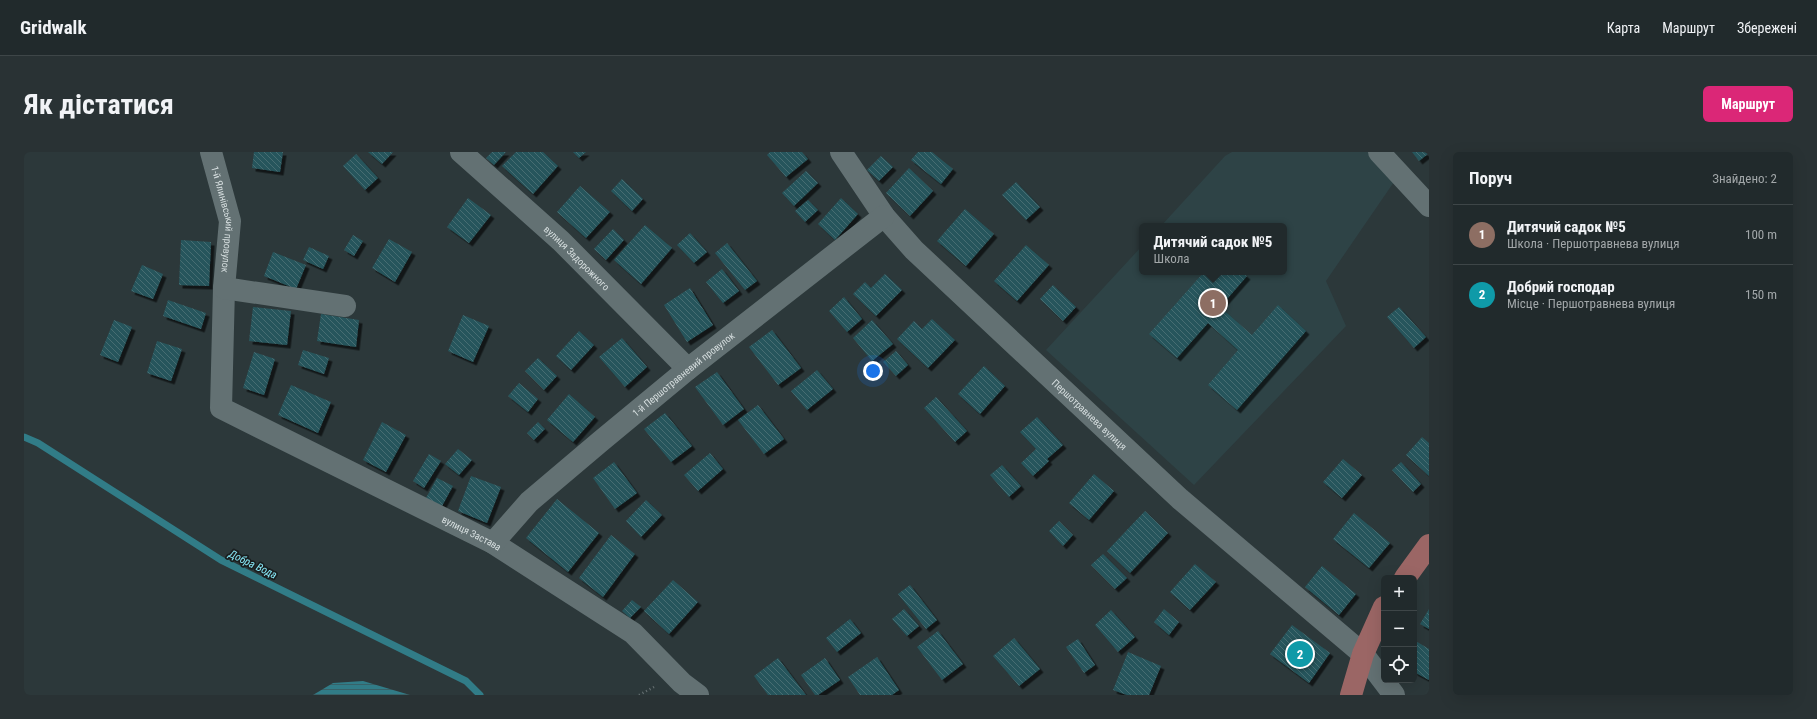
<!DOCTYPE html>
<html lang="uk">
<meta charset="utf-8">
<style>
:root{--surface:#212a2c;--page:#293234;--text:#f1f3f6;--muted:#a2a7a9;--line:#3e4648;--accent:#db2777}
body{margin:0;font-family:"Roboto Condensed",sans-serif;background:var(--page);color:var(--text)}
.controls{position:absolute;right:12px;bottom:12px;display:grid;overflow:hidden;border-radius:6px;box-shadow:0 4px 16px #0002}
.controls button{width:36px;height:36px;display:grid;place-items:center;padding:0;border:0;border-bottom:1px solid var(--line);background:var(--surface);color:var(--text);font:20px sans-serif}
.you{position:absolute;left:849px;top:219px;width:14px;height:14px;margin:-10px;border:3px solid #fff;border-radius:50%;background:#1a73e8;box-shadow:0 0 0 6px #1a73e833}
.badge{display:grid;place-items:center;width:26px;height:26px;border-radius:50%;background:var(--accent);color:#fff;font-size:13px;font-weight:700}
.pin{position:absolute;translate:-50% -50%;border:2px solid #fff;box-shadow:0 1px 4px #0006}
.popup{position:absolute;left:1115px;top:71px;width:148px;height:52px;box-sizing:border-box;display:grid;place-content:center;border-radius:6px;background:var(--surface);filter:drop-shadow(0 1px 3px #0005);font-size:13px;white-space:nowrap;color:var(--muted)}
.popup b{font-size:15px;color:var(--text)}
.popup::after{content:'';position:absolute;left:50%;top:100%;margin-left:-8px;border:8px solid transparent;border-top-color:var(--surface)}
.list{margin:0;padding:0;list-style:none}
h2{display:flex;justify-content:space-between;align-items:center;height:52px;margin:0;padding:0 16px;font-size:17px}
h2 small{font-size:13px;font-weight:400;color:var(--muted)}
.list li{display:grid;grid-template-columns:26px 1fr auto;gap:12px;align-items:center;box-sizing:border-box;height:60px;padding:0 16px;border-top:1px solid var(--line)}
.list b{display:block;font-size:15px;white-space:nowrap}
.list p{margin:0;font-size:13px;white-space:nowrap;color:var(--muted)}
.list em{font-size:13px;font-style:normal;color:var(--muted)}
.icon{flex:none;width:22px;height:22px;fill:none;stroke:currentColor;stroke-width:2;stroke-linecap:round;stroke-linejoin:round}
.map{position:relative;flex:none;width:1405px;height:543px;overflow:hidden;border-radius:6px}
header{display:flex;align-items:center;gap:24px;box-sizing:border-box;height:56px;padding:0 20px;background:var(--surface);border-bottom:1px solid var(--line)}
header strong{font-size:19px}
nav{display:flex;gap:22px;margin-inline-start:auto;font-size:14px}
.intro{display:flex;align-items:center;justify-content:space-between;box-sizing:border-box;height:96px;padding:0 24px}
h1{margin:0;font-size:28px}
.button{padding:10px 18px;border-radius:6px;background:var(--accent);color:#fff;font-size:14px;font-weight:700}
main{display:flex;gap:24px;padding:0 24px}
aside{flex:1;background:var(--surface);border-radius:6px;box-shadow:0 4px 16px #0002}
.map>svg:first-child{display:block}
</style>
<header>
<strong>Gridwalk</strong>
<nav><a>Карта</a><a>Маршрут</a><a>Збережені</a></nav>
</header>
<div class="intro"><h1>Як дістатися</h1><a class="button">Маршрут</a></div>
<main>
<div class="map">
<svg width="1405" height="543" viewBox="0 0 1405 543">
<defs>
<pattern id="water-rules" width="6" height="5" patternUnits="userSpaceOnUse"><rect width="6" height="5" fill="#317c87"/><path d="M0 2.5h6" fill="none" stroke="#386268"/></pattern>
<pattern id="building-back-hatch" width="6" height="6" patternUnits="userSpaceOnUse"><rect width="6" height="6" fill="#28555b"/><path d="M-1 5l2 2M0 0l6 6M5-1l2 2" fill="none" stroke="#466d72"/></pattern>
<filter id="shadow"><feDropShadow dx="3.5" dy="3.5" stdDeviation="0" flood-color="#0009"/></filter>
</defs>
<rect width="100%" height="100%" fill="#2c383a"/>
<polygon fill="#2e4346" points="1208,0 1347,0 1372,27 1302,129 1322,174 1170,333 1022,198 1118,94 1118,120 1260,120 1260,74 1137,74 1201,4"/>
<polygon fill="url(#water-rules)" points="339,529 386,543 289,543 309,531"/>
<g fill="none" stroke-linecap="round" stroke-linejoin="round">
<polyline stroke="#317c87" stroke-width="7" points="0,285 14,291 197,408 442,529 456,543"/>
</g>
<g fill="url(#building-back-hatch)" filter="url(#shadow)">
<polygon points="230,0 259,0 256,20 228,16"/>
<polygon points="344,0 369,0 358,12"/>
<polygon points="468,0 482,0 470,13 462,6"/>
<polygon points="492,0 519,0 534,14 509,42 478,14"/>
<polygon points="549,0 562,0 555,6"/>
<polygon points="746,0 778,0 784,7 762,25 743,3"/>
<polygon points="894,0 908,0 929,17 917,32 887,8"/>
<polygon points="1388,0 1405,0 1405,1 1395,9"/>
<polygon points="332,2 354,26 341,38 319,14"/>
<polygon points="857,4 869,15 855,29 843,18"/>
<polygon points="885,16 909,39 886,64 862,41"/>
<polygon points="782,19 794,31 770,54 758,41"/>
<polygon points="598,27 619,47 608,59 587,39"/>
<polygon points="992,30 1016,55 1002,68 978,43"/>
<polygon points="556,34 586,60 562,86 533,60"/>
<polygon points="444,46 467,63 445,91 423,75"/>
<polygon points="817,46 834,62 811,88 794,72"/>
<polygon points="784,48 794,58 781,70 771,59"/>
<polygon points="941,57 970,82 942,114 913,89"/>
<polygon points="621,73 648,96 617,132 590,108"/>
<polygon points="589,77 600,88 582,108 570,97"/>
<polygon points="666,81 683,100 670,111 653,93"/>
<polygon points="329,83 339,89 330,104 320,98"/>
<polygon points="365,87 388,100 371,130 348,116"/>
<polygon points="157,88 187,90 185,134 155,133"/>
<polygon points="703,91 733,129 721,138 691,101"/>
<polygon points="1002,93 1025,113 993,149 970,129"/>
<polygon points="285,95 305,104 299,117 279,108"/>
<polygon points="249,100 282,113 272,137 240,124"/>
<polygon points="118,113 139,122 129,147 107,139"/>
<polygon points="698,117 715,139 699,151 682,130"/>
<polygon points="1180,120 1218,120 1223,124 1196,155 1228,183 1254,153 1282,179 1213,258 1184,233 1214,198 1184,171 1153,206 1125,182"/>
<polygon points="861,122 878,138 852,164 829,142 841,130 847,136"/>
<polygon points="1029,133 1052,155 1039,169 1016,147"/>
<polygon points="666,136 689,173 663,190 640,153"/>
<polygon points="820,145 838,167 823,180 805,159"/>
<polygon points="144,148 182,161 177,177 139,164"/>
<polygon points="229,155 267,159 263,193 225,189"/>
<polygon points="1375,155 1402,185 1390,196 1363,165"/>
<polygon points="297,162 335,168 332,195 293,189"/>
<polygon points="439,163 465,174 449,210 424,199"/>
<polygon points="908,167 931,188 904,216 873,187 890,169 898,177"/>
<polygon points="90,168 108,175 94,210 76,203"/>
<polygon points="848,168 869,192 848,209 829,186"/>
<polygon points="748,178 777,216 754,233 725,195"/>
<polygon points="555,179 570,193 547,218 532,204"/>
<polygon points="598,186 623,215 601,235 575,205"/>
<polygon points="133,189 158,197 147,229 123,221"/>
<polygon points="279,198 305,206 300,222 274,213"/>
<polygon points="872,199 884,213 872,224 859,210"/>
<polygon points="230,200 251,207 240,243 219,236"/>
<polygon points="514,206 533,224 520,238 501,219"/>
<polygon points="960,214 981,234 956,262 934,242"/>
<polygon points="793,218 809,237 783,258 767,239"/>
<polygon points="693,220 720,257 699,273 671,235"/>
<polygon points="495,231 514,247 504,260 484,244"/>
<polygon points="267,233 307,250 294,281 254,263"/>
<polygon points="545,242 571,265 549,290 523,268"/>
<polygon points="912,245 943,279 931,290 900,256"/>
<polygon points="734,253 760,287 740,302 714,268"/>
<polygon points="641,261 668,294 647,310 620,277"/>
<polygon points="1013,265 1039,293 1023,307 1025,309 1009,324 997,311 1012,297 996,280"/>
<polygon points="358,270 382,283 362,320 339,308"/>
<polygon points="514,270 521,277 510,288 503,281"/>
<polygon points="1398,285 1405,291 1405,324 1382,303"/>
<polygon points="434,297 448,308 435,323 421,312"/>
<polygon points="686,301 699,317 674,339 660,323"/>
<polygon points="405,302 417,309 400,336 389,329"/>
<polygon points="1319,307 1338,323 1318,346 1299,330"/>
<polygon points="590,310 613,341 591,357 569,326"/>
<polygon points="1377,310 1397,332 1389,340 1368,318"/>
<polygon points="978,313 997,334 985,345 966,323"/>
<polygon points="1070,322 1090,339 1065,368 1045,351"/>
<polygon points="447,324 477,335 463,371 434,359"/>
<polygon points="413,326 429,334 418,354 402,346"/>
<polygon points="533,347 575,381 544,420 502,386"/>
<polygon points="622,348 638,363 617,385 602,369"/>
<polygon points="1121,359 1144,381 1106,421 1083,399"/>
<polygon points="1330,361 1366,391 1345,416 1309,387"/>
<polygon points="1035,369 1049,383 1039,394 1025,379"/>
<polygon points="587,383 611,402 579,445 555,426"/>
<polygon points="1079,402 1103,426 1091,437 1067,413"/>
<polygon points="1171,412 1192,430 1166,458 1146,440"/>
<polygon points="1298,414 1332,442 1315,463 1281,435"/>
<polygon points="649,428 674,450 645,482 620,459"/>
<polygon points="886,433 913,468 902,477 874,442"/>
<polygon points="608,448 617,455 606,466 598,459"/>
<polygon points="880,457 895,474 883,484 868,467"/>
<polygon points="1140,457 1155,470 1145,483 1130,470"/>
<polygon points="1405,457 1405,477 1396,472"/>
<polygon points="1087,458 1111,485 1094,500 1071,473"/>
<polygon points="826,467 837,481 813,500 802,486"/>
<polygon points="1268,473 1306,501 1285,531 1246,502"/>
<polygon points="914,479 939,512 918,528 893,495"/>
<polygon points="990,486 1016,517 995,534 969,504"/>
<polygon points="1054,487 1071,513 1060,521 1042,495"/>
<polygon points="1390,488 1405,497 1405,528 1390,520"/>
<polygon points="1104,500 1137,514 1125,543 1103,543 1089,538"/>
<polygon points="853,505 875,538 868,543 836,543 824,525"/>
<polygon points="754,506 782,543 744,543 730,524"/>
<polygon points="801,506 816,528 794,543 791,543 777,523"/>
</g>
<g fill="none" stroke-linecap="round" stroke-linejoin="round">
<polyline stroke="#697375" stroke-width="2.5" stroke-dasharray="1 3" stroke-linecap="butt" points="615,543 630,535"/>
<g stroke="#637173" stroke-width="22">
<path id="s1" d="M 187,0 L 206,69 L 200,136 L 197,256 L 469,391 L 609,481 L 658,531 L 674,543"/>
<path id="s2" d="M 437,0 L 537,89 L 664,217"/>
<path id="s3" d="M 817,0 L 860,64 L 890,98 L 1156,347 L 1339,502 L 1370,543"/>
<polyline points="1355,0 1405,54"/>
<polyline points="200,136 321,154"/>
<path id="s4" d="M 469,391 L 505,350 L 577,289 L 664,217 L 860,64"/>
</g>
<g stroke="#9b6665" stroke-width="22">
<polyline points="1381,426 1405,393"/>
<polyline points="1327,543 1339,502 1360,455"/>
</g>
</g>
<g text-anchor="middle" stroke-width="3.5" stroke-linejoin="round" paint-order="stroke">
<g font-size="10" fill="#d6dedf" stroke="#191e1f">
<text dy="4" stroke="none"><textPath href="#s1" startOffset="69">1-й Ялинівський провулок</textPath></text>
<text dy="4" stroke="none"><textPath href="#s2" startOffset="157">вулиця Задорожного</textPath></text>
<text dy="4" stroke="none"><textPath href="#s4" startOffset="255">1-й Першотравневий провулок</textPath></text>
<text dy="4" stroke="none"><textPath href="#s3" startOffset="363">Першотравнева вулиця</textPath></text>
<text dy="4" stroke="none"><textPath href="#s1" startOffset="539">вулиця Застава</textPath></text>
</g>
<g font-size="11" font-style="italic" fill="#87e7f6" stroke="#191e1f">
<text transform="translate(229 412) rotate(26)" y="4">Добра Вода</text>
</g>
</g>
</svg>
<div class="controls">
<button>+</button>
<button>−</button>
<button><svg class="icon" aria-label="locate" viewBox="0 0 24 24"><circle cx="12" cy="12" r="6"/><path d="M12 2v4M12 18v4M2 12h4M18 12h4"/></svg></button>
</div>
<div class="you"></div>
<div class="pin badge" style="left:1189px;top:151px;background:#8d6e63">1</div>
<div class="popup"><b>Дитячий садок №5</b>Школа</div>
<div class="pin badge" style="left:1276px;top:502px;background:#0f9aa8">2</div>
</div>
<aside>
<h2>Поруч<small>Знайдено: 2</small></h2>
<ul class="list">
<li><span class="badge" style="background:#8d6e63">1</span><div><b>Дитячий садок №5</b><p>Школа · Першотравнева вулиця</p></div><em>100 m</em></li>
<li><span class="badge" style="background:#0f9aa8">2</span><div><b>Добрий господар</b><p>Місце · Першотравнева вулиця</p></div><em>150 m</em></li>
</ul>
</aside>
</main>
